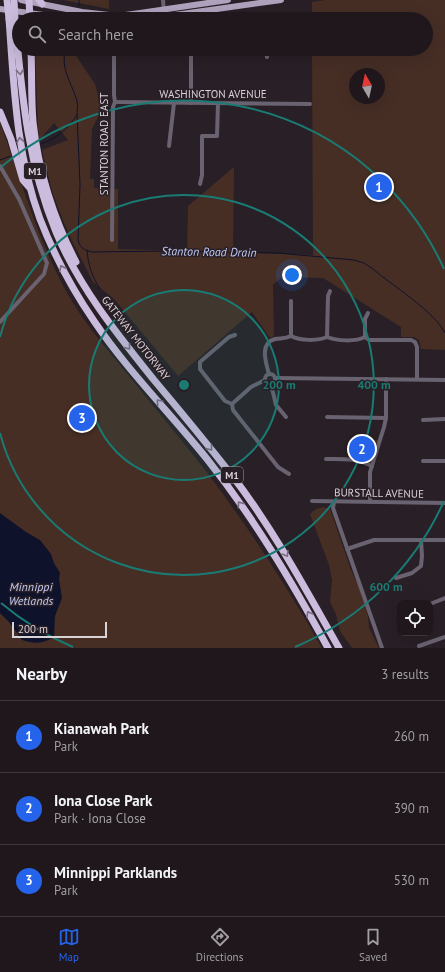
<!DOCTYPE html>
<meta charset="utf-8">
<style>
:root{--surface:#1f171c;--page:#272025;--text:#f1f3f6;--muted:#a19fa3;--line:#3c363b;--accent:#2563eb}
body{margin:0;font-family:"PT Sans",sans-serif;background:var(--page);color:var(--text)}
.controls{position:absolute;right:12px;bottom:12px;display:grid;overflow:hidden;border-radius:8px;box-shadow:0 4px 16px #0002}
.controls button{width:36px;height:36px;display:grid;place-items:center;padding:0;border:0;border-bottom:1px solid var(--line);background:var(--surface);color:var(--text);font:20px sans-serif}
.compass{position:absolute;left:349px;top:68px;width:36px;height:36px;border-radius:50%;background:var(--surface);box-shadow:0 4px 16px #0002;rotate:351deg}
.scale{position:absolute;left:12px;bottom:10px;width:95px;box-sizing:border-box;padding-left:4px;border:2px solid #d9d2d7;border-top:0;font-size:11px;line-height:14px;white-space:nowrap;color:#d9d2d7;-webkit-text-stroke:3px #291f26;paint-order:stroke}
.you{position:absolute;left:292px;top:275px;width:14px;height:14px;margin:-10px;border:3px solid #fff;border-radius:50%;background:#1a73e8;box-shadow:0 0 0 6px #1a73e833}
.badge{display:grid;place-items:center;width:26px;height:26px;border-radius:50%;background:var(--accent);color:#fff;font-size:13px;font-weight:700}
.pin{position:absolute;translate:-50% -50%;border:2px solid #fff;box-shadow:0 1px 4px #0006}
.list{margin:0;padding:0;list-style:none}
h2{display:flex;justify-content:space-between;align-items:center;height:52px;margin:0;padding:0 16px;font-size:17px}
h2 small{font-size:13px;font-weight:400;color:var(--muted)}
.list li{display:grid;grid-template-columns:26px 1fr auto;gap:12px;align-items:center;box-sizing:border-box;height:72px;padding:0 16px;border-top:1px solid var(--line)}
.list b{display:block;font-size:15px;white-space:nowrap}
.list p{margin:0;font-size:13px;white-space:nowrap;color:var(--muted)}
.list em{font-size:13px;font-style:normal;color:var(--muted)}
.icon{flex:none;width:22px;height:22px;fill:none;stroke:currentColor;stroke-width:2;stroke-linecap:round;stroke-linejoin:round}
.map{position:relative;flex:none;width:445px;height:648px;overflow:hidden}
.search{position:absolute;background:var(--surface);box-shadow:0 4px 16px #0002;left:12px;right:12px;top:12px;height:44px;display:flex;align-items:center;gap:10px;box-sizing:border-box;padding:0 14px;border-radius:22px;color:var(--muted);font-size:15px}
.sheet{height:268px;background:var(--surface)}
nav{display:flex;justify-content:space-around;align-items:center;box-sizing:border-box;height:56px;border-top:1px solid var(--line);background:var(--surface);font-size:11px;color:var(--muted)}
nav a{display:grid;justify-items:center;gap:2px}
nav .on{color:var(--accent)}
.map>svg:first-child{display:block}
</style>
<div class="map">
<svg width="445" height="648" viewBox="0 0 445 648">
<rect width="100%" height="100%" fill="#291f26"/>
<g fill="#462e25" fill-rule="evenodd">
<polygon points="63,0 109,0 109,9"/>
<path d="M 326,0 L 445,0 L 445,350 L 421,349 L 419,340 L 414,337 L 401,337 L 401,327 L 323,278 L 282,277 L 273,285 L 274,336 L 270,338 L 252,312 L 178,376 L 114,299 L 93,282 L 72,241 L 62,218 L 52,191 L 42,150 L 68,140 L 54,123 L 42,137 L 39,139 L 38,127 L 35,49 L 70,49 L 69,54 L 75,54 L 95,84 L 100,103 L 100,113 L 92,129 L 90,179 L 94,179 L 94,188 L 118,189 L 118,249 L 187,251 L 188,206 L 234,167 L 233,252 L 313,255 L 312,49 L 426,49 L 426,19 L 312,19 L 312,2 ZM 355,74 L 379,74 L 379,98 L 355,98 Z"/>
<path d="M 0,123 C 21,179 37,238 66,291 C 82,320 104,346 125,371 C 148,400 172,428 194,456 C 242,517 284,581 322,648 L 0,648 Z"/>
<polygon points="349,439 378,440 371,463 360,459 348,457"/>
<polygon points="323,507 330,509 351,570 360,589 368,616 369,628 379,648 352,648 340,631 336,614 330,602 332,580 329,565 310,514 316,509"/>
</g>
<path fill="#0f122b" d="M 0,513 L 26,532 L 40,540 L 51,554 L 54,563 L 60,573 L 59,579 L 62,598 L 55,616 L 54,636 C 45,644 34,644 22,640 L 9,622 L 0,613 Z"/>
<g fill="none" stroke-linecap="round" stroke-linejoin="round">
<g stroke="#0f122b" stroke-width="1">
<polyline points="79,6 79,0"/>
<path d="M 66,49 C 57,73 82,94 77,112"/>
<path d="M 77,113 L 80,185 L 78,240 C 80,248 84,250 92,252 L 166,251 L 278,253 L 354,260 L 364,263 L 373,269 C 393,286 434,311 445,333"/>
<path d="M 41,144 C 57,138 67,130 77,115"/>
<polyline points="0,160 11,156"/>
<path d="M 87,250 C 88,265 92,276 100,289"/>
</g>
<g stroke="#696270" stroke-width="4">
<polyline points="163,0 164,12"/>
<polyline points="191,12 191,19"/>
<polyline points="191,54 241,54 262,51 266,53 267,57"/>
<polyline points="115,102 310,104"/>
<polyline points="191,103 191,49"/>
<polyline points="169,146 174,103"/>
<polyline points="0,166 19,199 47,263 44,274 0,322"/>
<polyline points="200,184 202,175 202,136 217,136 218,103"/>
<polyline points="112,240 113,107 115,102 114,95 114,49"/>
<polyline points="235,335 229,337 200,362 200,369 225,401 232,404 233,410 278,467 289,474"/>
<polyline points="291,336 291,301"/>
<polyline points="327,337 328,296 330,291"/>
<polyline points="365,337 365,319 368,313"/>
<path d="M 269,374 C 266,363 259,343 275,339 C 282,338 285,339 291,336 C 300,341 318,341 327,337 C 337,341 355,342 365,337 L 369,340 L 411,340 L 415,342 L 417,347 L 417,379"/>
<circle cx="270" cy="379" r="5"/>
<polyline points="275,378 445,380"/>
<polyline points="271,384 276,405 286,417"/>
<polyline points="232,404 251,387 265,380"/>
<polyline points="327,417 386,418"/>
<polyline points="423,420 445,419"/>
<path d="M 326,459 C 342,459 357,458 372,466"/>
<polyline points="423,461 445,461"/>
<polyline points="312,501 445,503"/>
<polyline points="334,502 333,508 382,648"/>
<polyline points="370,502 370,472 384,427 386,418 386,379"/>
<polyline points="347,549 374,540 445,540"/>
<polyline points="396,578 412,573 421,566 422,556 421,540"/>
<polyline points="430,604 445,598"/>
<polyline points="419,646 445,637"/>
</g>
<g stroke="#afa2bd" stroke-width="6">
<polyline points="21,0 82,12 118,16 140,13 228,0"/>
<polyline points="0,9 72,19"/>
<polyline points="146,19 281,0"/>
</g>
<g stroke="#cbbbdc" stroke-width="7">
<polyline points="29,0 30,19"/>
<polyline points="39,0 42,4"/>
<path d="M 9,19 C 14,86 16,154 40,219 C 54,255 72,289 94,321 C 127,370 170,413 207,459 C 254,518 292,582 328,648"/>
<polyline points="43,19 46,16"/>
<path d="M 15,20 C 22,95 27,161 56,232 C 79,287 117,334 154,380 C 181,412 208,445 234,478 C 275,532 306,590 339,648"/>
<path d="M 31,49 C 32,73 31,98 33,122 C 38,170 54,220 76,262"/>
<polyline points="0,112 11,139 23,180 29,187"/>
</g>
<g stroke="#cbbbdc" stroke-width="7">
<polyline points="7,0 9,19"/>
<polyline points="14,0 15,20"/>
</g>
</g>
<defs><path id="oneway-chevron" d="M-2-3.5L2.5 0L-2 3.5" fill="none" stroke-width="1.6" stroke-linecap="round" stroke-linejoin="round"/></defs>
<g stroke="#7a6d81">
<use href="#oneway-chevron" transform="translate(20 72) rotate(84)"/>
<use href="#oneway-chevron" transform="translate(20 140) rotate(-100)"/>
<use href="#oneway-chevron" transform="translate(62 268) rotate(-117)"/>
<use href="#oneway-chevron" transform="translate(128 347) rotate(52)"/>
<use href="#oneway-chevron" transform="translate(159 402) rotate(-130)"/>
<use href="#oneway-chevron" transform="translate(210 448) rotate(51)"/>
<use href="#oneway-chevron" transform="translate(240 504) rotate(-125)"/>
<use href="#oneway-chevron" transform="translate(286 554) rotate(59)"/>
<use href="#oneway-chevron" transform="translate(309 614) rotate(-119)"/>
</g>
<circle cx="184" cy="385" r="95" fill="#197b73" fill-opacity=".12"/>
<g fill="none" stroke="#197b73" stroke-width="2">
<circle cx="184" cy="385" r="95"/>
<path d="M0 337A190 190 0 1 1 0 433"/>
<path d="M444 501A285 285 0 0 1 295 647M73 647A285 285 0 0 1 1 603M1 167A285 285 0 0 1 444 269"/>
</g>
<g text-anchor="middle" stroke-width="3" stroke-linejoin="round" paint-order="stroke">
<g fill="#291f26" stroke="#a49ca2" stroke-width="1">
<rect x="24" y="163" width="22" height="16" rx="3"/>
<rect x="221" y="467" width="22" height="16" rx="3"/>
</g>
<g font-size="10" font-weight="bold" fill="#d9d2d7">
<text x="35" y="175">M1</text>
<text x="232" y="479">M1</text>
</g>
<g font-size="11" fill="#d9d2d7" stroke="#291f26">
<text x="213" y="98">WASHINGTON AVENUE</text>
<text transform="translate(104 144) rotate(-90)" y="4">STANTON ROAD EAST</text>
<text transform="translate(136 338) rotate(52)" y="4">GATEWAY MOTORWAY</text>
<text transform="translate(379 493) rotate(1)" y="4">BURSTALL AVENUE</text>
</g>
<g font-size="12" font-style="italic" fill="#bfc9f6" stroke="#291f26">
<text transform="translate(209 252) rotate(1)" y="4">Stanton Road Drain</text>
<text x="31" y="591">Minnippi<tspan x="31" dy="14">Wetlands</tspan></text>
</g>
</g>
<circle cx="184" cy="385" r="6" fill="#197b73" stroke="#291f26" stroke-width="2"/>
<g font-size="12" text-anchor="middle" font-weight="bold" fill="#197b73" stroke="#291f26" stroke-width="3" stroke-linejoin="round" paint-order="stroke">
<text x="279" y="389">200 m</text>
<text x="374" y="389">400 m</text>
<text x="386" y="591">600 m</text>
</g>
</svg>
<div class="controls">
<button><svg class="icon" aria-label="locate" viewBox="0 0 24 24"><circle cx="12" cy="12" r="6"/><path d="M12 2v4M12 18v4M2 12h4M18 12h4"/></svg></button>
</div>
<svg class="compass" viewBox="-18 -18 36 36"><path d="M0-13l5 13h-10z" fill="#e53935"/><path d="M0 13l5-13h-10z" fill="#a19fa3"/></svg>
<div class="scale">200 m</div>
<div class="you"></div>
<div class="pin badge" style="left:379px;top:187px">1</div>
<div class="pin badge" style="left:362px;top:449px">2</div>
<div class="pin badge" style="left:82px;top:418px">3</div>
<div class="search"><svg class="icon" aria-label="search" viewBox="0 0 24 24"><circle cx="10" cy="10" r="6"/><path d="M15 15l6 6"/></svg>Search here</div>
</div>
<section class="sheet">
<h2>Nearby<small>3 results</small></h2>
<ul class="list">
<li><span class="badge">1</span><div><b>Kianawah Park</b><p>Park</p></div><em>260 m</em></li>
<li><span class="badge">2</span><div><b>Iona Close Park</b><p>Park · Iona Close</p></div><em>390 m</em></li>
<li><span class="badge">3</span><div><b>Minnippi Parklands</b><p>Park</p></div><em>530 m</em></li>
</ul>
</section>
<nav>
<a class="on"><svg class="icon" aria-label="map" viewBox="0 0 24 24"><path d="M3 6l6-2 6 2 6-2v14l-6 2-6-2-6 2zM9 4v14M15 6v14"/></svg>Map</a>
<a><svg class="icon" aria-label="directions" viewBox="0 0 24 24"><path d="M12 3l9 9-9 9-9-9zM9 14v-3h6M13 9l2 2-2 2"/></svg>Directions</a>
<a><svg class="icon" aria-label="saved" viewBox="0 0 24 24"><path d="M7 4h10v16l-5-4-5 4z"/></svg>Saved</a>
</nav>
